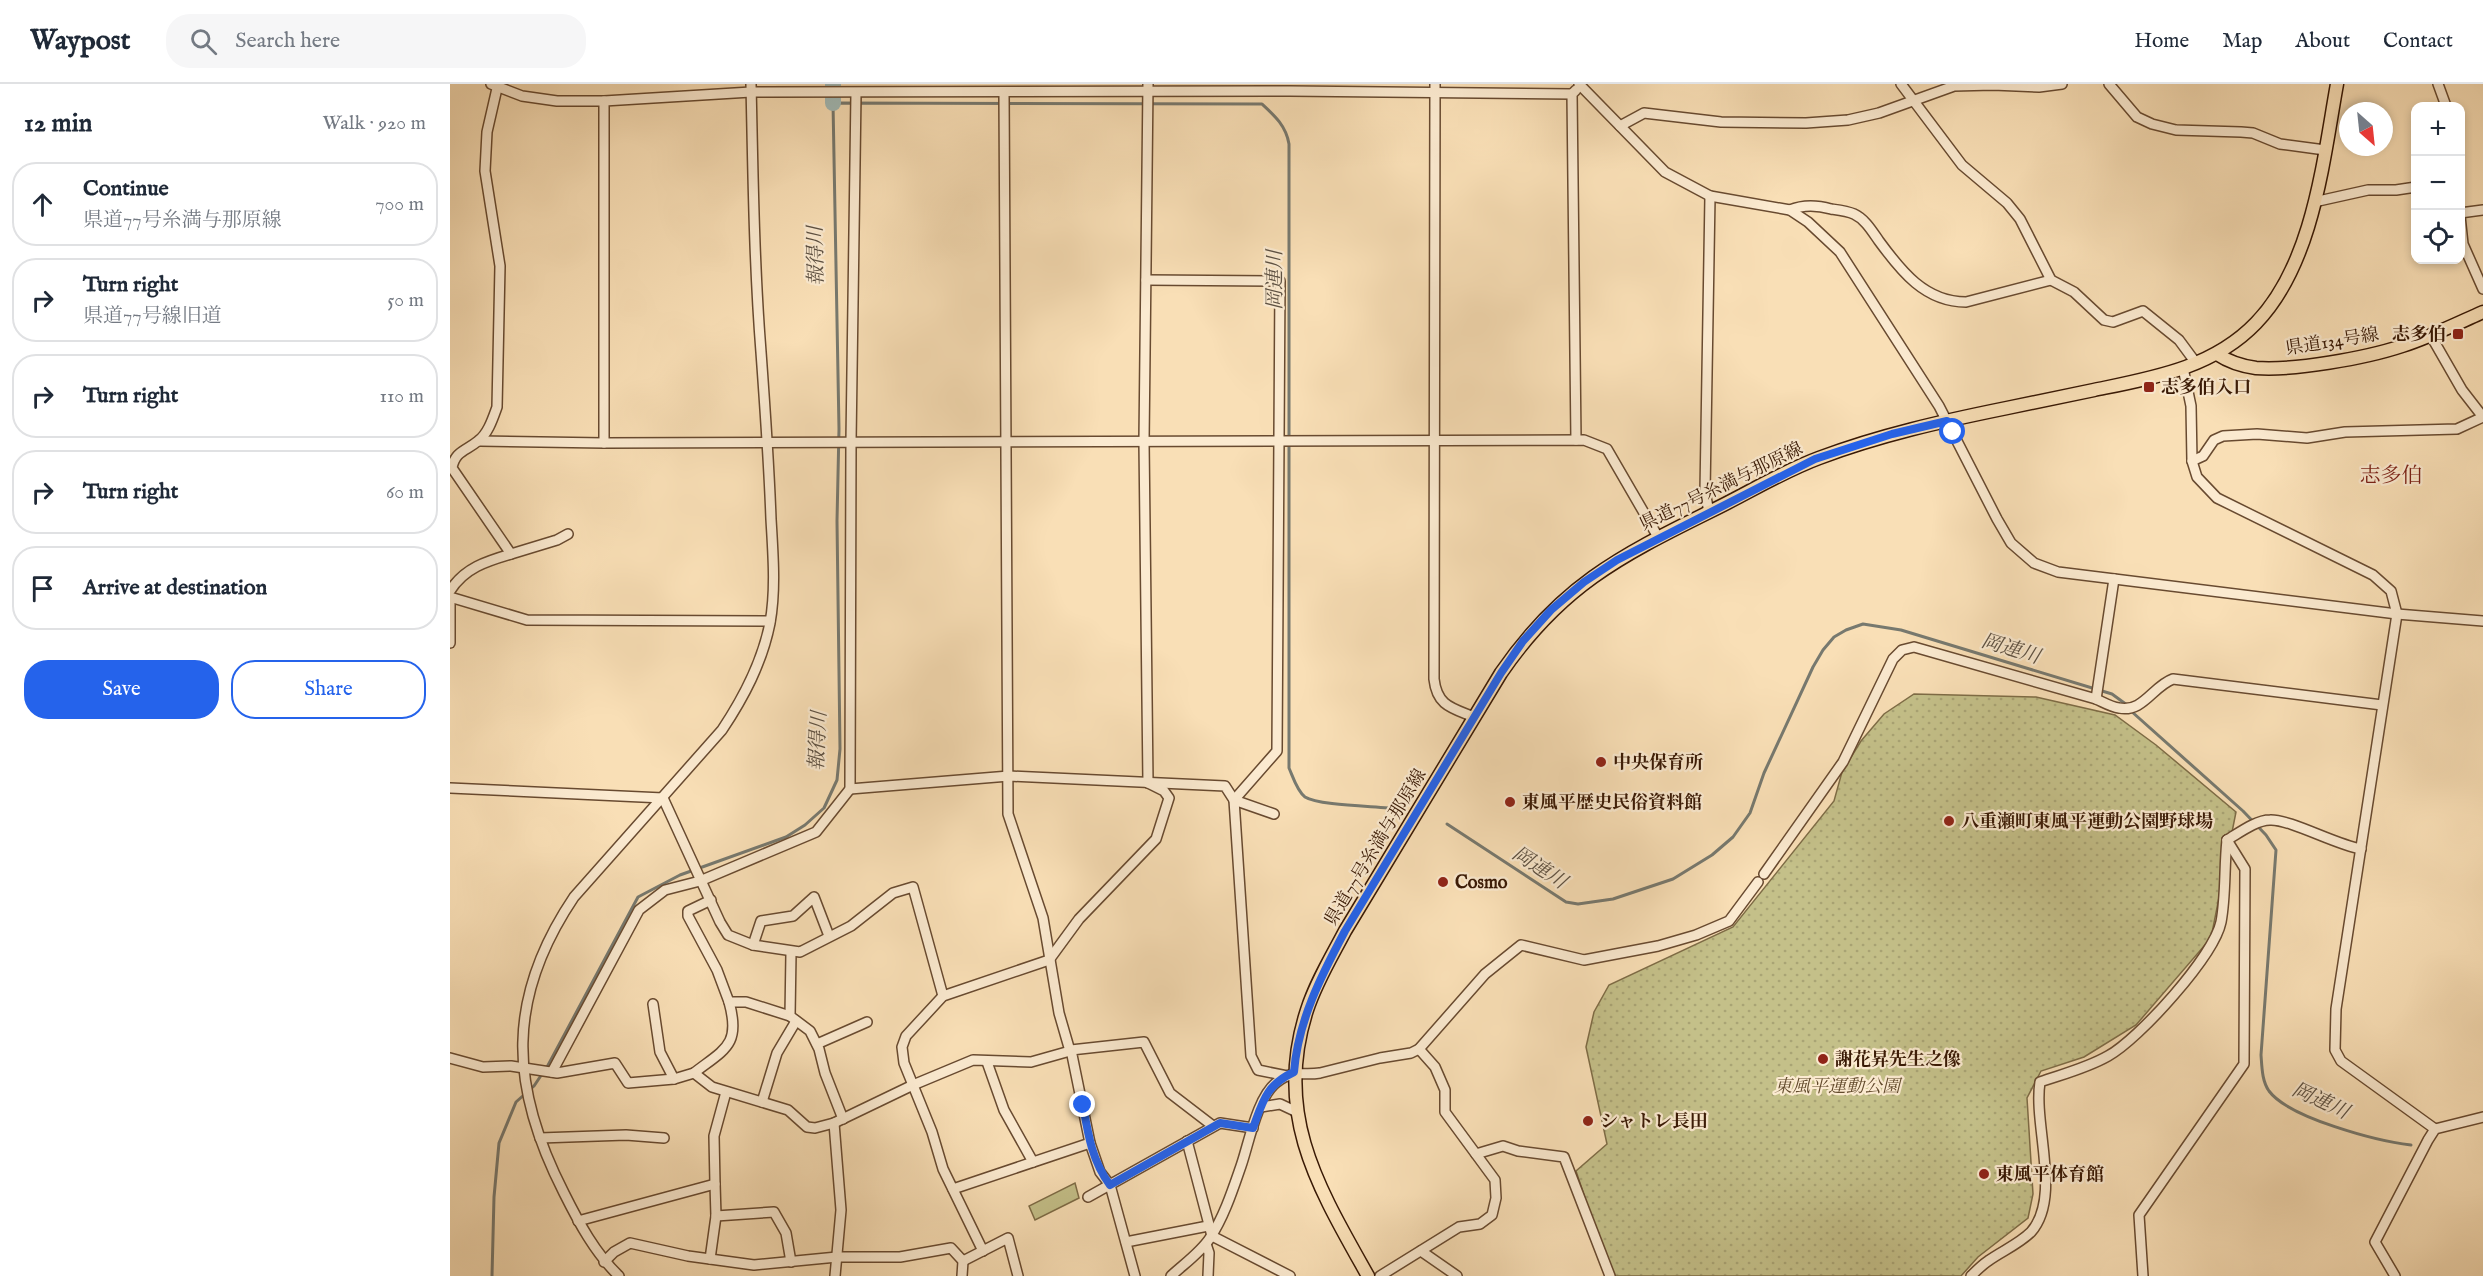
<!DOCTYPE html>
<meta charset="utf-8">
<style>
:root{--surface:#fff;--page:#f6f6f7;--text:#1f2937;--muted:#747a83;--line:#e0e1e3;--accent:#2563eb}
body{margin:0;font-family:"IM FELL English","Noto Serif JP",serif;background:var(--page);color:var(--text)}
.controls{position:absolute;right:18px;top:18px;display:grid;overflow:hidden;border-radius:12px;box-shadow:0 3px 9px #0003}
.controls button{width:54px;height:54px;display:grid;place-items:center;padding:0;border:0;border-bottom:2px solid var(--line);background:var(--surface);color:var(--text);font:30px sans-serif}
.compass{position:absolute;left:1889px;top:18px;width:54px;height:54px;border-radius:50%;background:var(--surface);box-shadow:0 3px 9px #0003;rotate:153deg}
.stop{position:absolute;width:18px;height:18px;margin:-14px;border:4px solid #2563eb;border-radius:50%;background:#fff}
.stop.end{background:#2563eb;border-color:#fff;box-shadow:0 2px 6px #0008}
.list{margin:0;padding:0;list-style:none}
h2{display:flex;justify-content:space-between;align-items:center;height:78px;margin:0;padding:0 24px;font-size:26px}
h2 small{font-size:20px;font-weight:400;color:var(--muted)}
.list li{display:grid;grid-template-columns:39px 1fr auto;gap:18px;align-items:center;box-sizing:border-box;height:84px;margin:0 12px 12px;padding:0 12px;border:2px solid var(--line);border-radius:24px}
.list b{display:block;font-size:22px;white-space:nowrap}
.list p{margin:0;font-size:20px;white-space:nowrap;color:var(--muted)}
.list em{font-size:20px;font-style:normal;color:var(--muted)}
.actions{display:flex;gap:12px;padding:18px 24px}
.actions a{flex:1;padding:14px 0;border:2px solid var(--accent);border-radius:24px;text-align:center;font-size:21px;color:var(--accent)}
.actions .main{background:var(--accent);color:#fff}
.icon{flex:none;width:33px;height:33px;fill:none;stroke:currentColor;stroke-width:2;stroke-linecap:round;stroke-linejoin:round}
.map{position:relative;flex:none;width:2033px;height:1192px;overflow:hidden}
header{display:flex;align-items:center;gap:36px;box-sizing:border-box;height:84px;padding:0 30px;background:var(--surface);border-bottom:2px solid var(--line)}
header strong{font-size:28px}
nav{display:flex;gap:33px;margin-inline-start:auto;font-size:21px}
.search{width:420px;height:54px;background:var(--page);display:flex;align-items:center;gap:15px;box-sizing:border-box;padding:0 21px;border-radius:24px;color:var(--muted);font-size:22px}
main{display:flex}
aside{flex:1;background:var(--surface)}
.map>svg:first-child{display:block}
</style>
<header>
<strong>Waypost</strong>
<div class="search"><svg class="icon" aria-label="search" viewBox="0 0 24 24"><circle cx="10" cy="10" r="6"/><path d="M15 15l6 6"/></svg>Search here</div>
<nav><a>Home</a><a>Map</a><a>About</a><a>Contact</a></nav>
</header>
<main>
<aside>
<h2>12 min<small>Walk · 920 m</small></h2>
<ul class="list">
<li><svg class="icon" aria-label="ahead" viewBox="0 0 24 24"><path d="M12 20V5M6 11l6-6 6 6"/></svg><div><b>Continue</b><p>県道77号糸満与那原線</p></div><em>700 m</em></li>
<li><svg class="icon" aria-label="right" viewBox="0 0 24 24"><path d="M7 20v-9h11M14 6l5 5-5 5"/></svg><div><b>Turn right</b><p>県道77号線旧道</p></div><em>50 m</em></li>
<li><svg class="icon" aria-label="right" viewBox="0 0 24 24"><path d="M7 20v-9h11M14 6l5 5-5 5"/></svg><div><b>Turn right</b></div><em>110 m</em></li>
<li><svg class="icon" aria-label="right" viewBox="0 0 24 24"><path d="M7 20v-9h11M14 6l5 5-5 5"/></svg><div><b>Turn right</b></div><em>60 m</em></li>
<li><svg class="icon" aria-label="arrive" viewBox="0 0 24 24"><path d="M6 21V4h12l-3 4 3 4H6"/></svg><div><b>Arrive at destination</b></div></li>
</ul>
<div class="actions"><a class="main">Save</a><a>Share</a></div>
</aside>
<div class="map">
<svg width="2033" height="1192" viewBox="0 0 2033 1192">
<defs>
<pattern id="park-dots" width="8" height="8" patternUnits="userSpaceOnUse" patternTransform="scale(1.5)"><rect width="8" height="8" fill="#c4c089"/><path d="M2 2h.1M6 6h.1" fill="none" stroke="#a9a475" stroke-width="1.8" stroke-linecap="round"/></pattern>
</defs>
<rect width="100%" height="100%" fill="#f9dfb6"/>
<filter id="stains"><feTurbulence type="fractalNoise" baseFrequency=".00333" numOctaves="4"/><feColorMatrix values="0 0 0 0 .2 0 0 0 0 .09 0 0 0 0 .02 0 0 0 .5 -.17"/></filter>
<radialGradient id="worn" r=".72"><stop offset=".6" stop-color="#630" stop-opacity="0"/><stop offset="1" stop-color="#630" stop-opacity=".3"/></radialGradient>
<polygon fill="#c4c089" stroke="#7e6c46" stroke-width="1.5" points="625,1099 629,1114 585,1136 579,1122"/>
<polygon fill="url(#park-dots)" stroke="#7e6c46" stroke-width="1.5" points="1464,610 1586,613 1665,631 1706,661 1786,728 1761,854 1686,941 1634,973 1591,987 1577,1014 1583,1110 1578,1134 1528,1173 1511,1192 1161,1192 1126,1087 1157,1060 1136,963 1144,928 1159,901 1283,843 1384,717 1392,688 1411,657 1434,630"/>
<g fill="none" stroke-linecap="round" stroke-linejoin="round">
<g stroke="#77796f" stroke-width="3">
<path d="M 1681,627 L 1793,727 L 1816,751 L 1826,766 L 1811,971 C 1812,984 1812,997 1819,1007 C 1839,1034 1927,1057 1961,1061"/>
<polyline points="997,740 1116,818 1128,820 1163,815 1223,795 1262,771 1283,753 1300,729 1314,689 1363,583 1373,566 1384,553 1396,546 1413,540 1451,546 1662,610 1677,621"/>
<path d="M 96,985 L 188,813 L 230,791 L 336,753 L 355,741 L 374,724 L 387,696 L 390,665 L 387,437 L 389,345 L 383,19 L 812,20 C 825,32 836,42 839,60 L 839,684 C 843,693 847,707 855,713 C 869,722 929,722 949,725"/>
<polyline points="42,1192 44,1113 49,1059 66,1018 84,1002 92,990"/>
</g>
<polyline stroke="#a1bab7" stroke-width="16" points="383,0 383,19"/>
<defs>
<g id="minor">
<polyline points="41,0 72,12 107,17 154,17 301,8 840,7 1122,10"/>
<polyline points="698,0 694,358 698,699"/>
<path d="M 985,0 L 984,595 C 987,622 1002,624 1024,633"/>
<polyline points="1129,0 1215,88 1260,112 1340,126 1358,138 1390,168 1489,322 1547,435 1561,459 1584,479 1608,488 1947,530 2033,537"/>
<polyline points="1451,0 1512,81 1557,119 1570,135 1601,196 1624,208 1654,236 1663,238 1693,227 1729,256 1746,279"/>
<polyline points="1659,0 1687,33 1702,40 1726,46 1791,48 1803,49 1830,60 1875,66"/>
<polyline points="1988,0 1996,22"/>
<polyline points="1170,42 1194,29 1271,38 1356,39 1398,36 1429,29 1504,2 1543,1 1589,3 1612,0"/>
<polyline points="1864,118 1918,106 1946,106 1966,103"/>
<path d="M 1340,126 C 1354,120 1367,121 1381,125 C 1388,126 1397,127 1404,130 C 1415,135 1422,147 1429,157 C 1451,187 1475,218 1516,218 L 1601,196"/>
<polyline points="2010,129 2033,126"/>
<polyline points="2010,132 2013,160 2033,205"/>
<polyline points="696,196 830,197 827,667 784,716 801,972 808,986 837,992"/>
<polyline points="1981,252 2012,306 2033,333"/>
<polyline points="1733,284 1741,322 1742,377 1747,393 1767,414 1923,491 1941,507 1947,530 1886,925 1885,966 1891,977 1985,1045"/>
<polyline points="1126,356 1122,10 1126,6"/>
<polyline points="30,357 154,359 1134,356 1157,365 1208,453"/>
<polyline points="154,359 154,17"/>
<polyline points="1742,377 1753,372 1764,356 1773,352 1807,350 1857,354 1895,348 2007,345 2033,333"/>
<polyline points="1259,428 1255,408 1260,112"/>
<polyline points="61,470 107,456 118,450"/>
<path d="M 0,507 C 14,484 37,477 61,470 L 2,384 C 5,367 16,367 28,357 C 38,350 43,334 47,323 L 50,182 L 35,87 L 37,48 L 48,0"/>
<polyline points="0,513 77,536 320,537"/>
<polyline points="0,517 0,559"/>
<polyline points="1646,615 1664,495"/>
<polyline points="0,704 213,714"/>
<polyline points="400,705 559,692 775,702 784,716 824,730"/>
<polyline points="213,714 270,838 278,851 303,861 350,868 401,842 443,809 463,803 493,912"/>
<path d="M 1777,756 C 1789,749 1806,736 1820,736 C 1840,735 1886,761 1911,765"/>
<path d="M 1314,790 L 1393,678 L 1443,575 L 1452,566 L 1464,563 L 1646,615 C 1653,618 1661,623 1669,624 C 1693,629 1703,602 1723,595 L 1932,621"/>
<polyline points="261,816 238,827 238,832 267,886 279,918"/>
<polyline points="303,861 311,837 343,832 364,813 379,852"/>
<polyline points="341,869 340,932 360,947 369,965 375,989 393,1035"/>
<polyline points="203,920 210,968 224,995"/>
<polyline points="367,960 417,938"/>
<polyline points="0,974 33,983 61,982 107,989 165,979 178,999 224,995 244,989 262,1003 338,1026 357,1043 365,1044 384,1039 463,1001 523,976 581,978 620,967 609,929 593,834 558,730 554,9"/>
<polyline points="537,978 554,1026 583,1078"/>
<polyline points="102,988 189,826 215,806 250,797 366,748 400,705 401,358 406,9"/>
<path d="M 244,989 C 275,965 291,961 279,918 L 296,918 L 340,932"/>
<polyline points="312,1018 327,969 346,937"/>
<polyline points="811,1023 830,1020 847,1028"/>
<polyline points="384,1039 391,1126 385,1192"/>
<polyline points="90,1054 176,1051 214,1054"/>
<polyline points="737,1057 762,1152 840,1192"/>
<polyline points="1026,1070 1053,1062 1068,1067 1114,1073 1160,1192"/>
<polyline points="265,1100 264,1052 276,1008"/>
<polyline points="503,1105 640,1059"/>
<polyline points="638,1113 770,1039 803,1044"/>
<polyline points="266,1132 324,1128 336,1149 341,1178"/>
<polyline points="128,1137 265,1100 266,1132 260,1175"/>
<polyline points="676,1158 758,1142"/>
<polyline points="756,1160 759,1169 758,1192"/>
<polyline points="533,1167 493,1085 482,1048 454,979 452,963 456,952 493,912 599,876 629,835 706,755 719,714 714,707 698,699"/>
<polyline points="971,1167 1007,1192"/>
<polyline points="513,1177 558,1154 568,1192"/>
<polyline points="154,1178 164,1168 180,1159 238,1172 304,1181 387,1173 450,1173 501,1164 513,1177 512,1192"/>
<path d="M 169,1192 C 145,1169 129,1139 114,1109 C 59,1002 56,914 124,813 L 272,646 C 294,613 312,579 320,539 C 326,505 323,470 321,435 C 319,379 315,323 311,268 C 304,179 303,89 301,0"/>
<polyline points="685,1192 660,1101 650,1088 640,1059 621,966 694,958 720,1009 763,1042"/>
<path d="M 721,1192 C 734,1180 751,1168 760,1154 C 774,1133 783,1105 791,1082 C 799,1059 807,1013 827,998 C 843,985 852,992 870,989 L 930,974 L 961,969 L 969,965 L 1035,890 L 1071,861 L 1134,876 L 1208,862 L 1246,851 L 1279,837 L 1308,798"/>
<polyline points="930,1192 1009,1143 1030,1140 1042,1131 1046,1114 1045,1096 995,1028 995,1006 985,983 969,965"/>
<path d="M 1521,1192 C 1526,1187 1532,1181 1538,1177 C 1552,1167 1569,1160 1581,1148 C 1612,1113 1583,1041 1590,998 C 1613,990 1637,984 1658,972 C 1689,955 1764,872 1771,838 C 1776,812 1774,783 1777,756"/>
<polyline points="1693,1192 1689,1131 1794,980 1795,785 1777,756"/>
<polyline points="1945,1192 1925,1158 1978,1056 1985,1045 2033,1033"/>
</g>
<g id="major">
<path d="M 1767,270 C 1779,278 1791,282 1806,284 C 1843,287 1916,274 1952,262 C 1980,253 2006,240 2033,228"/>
<path d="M 918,1192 C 868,1103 823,1030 857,926 C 866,898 882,872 895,847 L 1051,589 C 1110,503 1168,473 1259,428 C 1295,411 1331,388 1369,374 C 1430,351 1493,337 1557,324 C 1586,318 1615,312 1644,306 C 1702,294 1763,284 1806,239 C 1863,180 1873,78 1887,0"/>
</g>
</defs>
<use href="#minor" stroke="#684a30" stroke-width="12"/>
<use href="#major" stroke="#381804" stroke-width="15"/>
<use href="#minor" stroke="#fbead0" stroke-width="9"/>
<use href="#major" stroke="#f9dfb6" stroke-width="12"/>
</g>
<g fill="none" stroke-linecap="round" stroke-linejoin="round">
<path stroke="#2563eb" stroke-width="8" d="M 633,1021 C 638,1050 642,1077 660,1101 L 770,1039 L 803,1044 C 813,1017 816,1001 844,988 C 848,937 871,892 895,847 L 1051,589 L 1073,557 L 1101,526 L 1134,498 L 1167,476 L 1365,375 L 1442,350 L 1497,337 L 1503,348"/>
</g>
<g fill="#8f2418" stroke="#fbead0" stroke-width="2">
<rect x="2002" y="244" width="12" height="12" rx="3"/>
<rect x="1693" y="297" width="12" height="12" rx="3"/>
<circle cx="1151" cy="678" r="6"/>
<circle cx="1060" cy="718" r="6"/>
<circle cx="1499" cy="737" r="6"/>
<circle cx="993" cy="798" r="6"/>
<circle cx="1373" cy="975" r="6"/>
<circle cx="1138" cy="1037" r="6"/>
<circle cx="1534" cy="1090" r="6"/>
</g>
<g text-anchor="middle" stroke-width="4.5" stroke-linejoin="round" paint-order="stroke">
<g font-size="18" font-weight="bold" fill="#381804" stroke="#fbead0" text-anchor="start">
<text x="1996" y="256" text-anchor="end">志多伯</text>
<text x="1711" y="309">志多伯入口</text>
<text x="1163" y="684">中央保育所</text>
<text x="1072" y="724">東風平歴史民俗資料館</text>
<text x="1511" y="743">八重瀬町東風平運動公園野球場</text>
<text x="1005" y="804">Cosmo</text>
<text x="1385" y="981">謝花昇先生之像</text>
<text x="1150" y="1043">シャトレ長田</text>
<text x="1546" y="1096">東風平体育館</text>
</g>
<g font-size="18" fill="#381804" stroke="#fbead0">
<text transform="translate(1882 257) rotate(-9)" y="6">県道134号線</text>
<text transform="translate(1271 402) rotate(-26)" y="6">県道77号糸満与那原線</text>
<text transform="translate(925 763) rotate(-59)" y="6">県道77号糸満与那原線</text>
</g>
<g font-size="18" font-style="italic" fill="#624a2c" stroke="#fbead0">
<text x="1387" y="1008">東風平運動公園</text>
</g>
<g font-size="20" font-style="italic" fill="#5d5143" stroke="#fbead0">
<text transform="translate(365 172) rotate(-91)" y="7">報得川</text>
<text transform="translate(824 196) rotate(-90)" y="7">岡連川</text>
<text transform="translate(1561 564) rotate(17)" y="7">岡連川</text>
<text transform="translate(367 657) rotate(-87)" y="7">報得川</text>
<text transform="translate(1090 783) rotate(33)" y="7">岡連川</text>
<text transform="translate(1871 1016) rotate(25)" y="7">岡連川</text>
</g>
<g font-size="21" fill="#7a1f14" stroke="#fbead0">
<text x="1941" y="398">志多伯</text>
</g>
</g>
<rect width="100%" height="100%" filter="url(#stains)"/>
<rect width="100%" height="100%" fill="url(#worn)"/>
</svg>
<div class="controls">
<button>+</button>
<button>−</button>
<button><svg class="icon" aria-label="locate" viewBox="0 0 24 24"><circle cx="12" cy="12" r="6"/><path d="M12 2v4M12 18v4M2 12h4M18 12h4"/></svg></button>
</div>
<svg class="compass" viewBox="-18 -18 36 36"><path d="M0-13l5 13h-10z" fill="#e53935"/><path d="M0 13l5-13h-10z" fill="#747a83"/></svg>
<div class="stop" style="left:1503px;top:348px"></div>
<div class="stop end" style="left:633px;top:1021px"></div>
</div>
</main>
